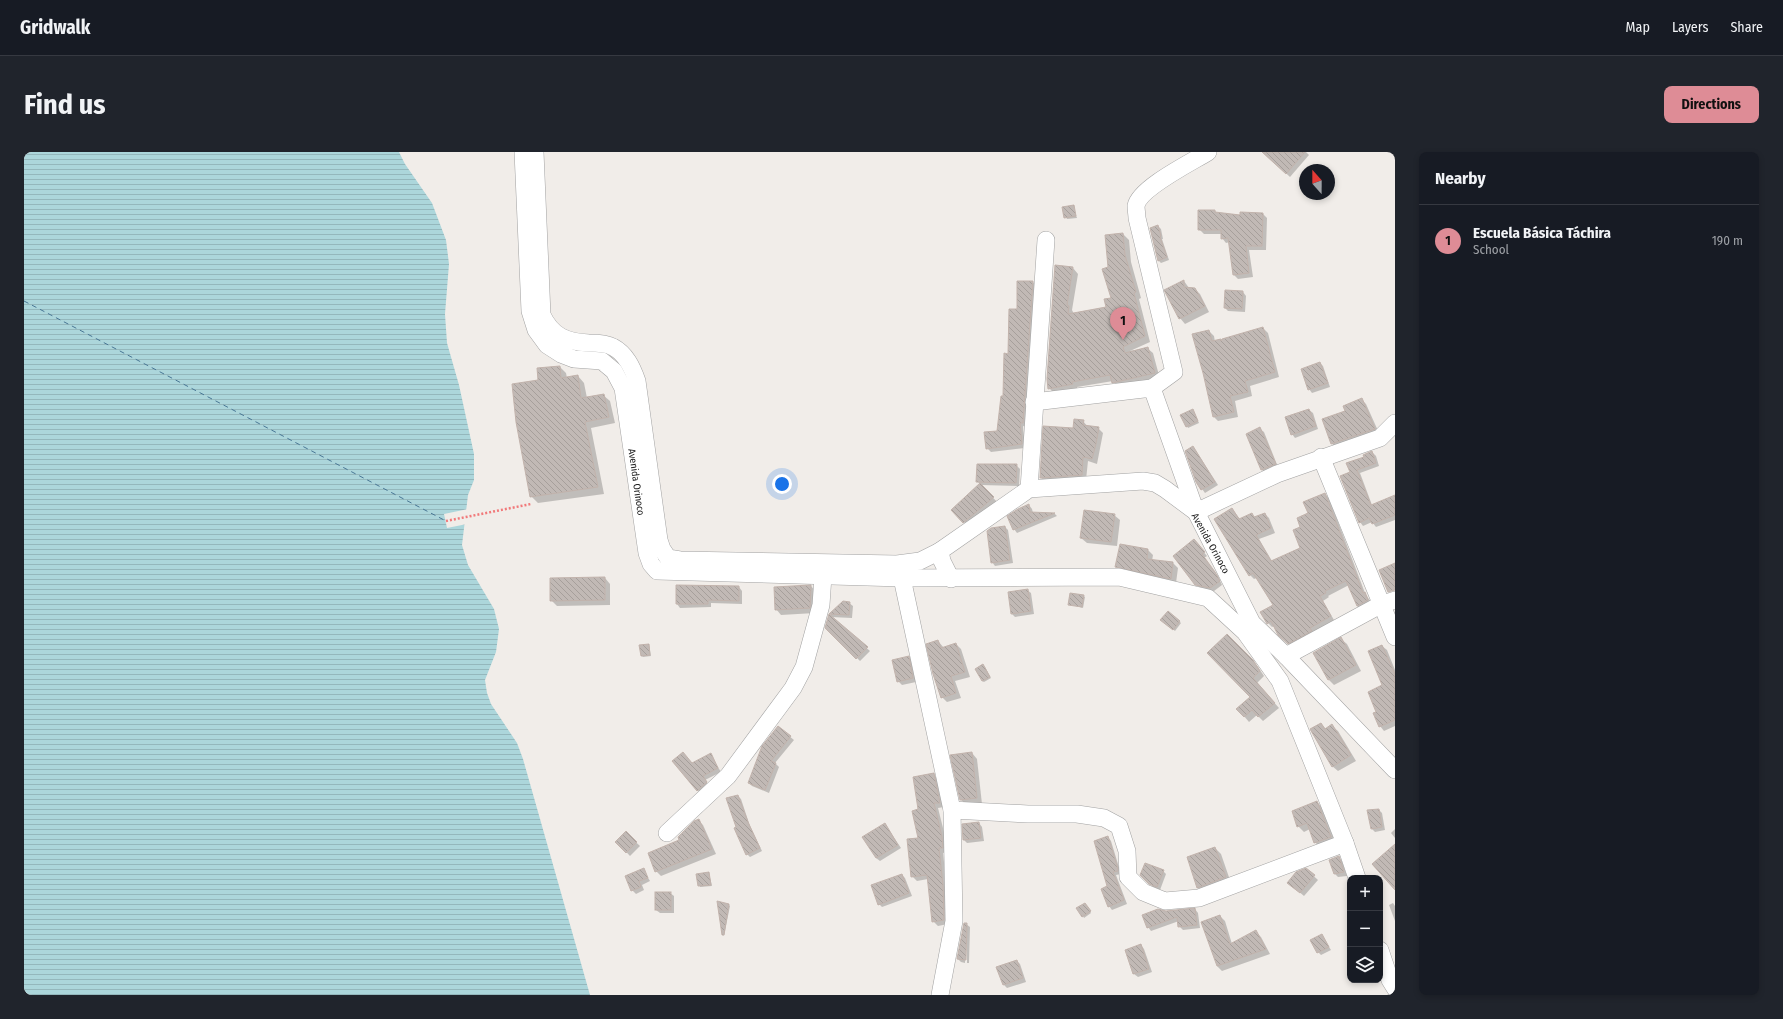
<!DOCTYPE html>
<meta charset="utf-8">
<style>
:root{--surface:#171b24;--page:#20242c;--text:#f1f3f6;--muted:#9ea1a6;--line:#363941;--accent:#de8c96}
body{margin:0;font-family:"Fira Sans Condensed",sans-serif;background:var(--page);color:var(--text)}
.controls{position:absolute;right:12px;bottom:12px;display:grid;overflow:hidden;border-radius:8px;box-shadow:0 2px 6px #0003}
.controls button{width:36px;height:36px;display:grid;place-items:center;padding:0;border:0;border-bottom:1px solid var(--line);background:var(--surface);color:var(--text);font:20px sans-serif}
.compass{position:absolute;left:1275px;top:12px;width:36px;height:36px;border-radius:50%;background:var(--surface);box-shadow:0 2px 6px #0003;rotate:339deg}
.you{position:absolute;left:758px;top:332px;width:14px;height:14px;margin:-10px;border:3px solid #fff;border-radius:50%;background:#1a73e8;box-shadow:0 0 0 6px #1a73e833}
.badge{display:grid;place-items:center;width:26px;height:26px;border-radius:50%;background:var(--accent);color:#111;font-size:13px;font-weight:700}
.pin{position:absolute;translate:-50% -33px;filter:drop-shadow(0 1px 2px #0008)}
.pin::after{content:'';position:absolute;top:21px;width:14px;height:12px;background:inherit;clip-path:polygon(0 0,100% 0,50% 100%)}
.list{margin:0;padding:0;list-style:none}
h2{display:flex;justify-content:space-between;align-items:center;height:52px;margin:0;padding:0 16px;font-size:17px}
h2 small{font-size:13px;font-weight:400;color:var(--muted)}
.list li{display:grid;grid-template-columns:26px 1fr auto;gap:12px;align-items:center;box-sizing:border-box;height:72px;padding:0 16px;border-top:1px solid var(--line)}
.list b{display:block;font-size:15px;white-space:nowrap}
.list p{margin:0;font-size:13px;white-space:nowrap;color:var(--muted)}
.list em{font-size:13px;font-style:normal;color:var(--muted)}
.icon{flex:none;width:22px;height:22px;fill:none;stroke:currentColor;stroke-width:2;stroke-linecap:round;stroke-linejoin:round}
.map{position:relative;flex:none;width:1371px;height:843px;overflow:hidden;border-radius:8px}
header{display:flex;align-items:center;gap:24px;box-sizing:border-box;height:56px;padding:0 20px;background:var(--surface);border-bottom:1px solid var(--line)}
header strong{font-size:19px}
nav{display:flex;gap:22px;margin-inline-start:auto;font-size:14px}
.intro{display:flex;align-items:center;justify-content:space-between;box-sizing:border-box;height:96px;padding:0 24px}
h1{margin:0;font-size:28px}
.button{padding:10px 18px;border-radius:8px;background:var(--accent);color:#111;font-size:14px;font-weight:700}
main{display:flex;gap:24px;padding:0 24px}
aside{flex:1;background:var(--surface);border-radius:8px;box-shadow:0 2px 6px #0003}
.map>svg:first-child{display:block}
</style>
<header>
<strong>Gridwalk</strong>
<nav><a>Map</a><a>Layers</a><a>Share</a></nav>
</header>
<div class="intro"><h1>Find us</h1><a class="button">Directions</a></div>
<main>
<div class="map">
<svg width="1371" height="843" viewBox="0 0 1371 843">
<defs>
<pattern id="water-rules" width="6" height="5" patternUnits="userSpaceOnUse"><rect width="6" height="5" fill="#acd6db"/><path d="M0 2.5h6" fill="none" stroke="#94b7bc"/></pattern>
<pattern id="building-back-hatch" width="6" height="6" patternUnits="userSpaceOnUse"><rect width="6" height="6" fill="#c1b9b5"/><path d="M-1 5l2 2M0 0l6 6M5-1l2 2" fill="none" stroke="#a69f9b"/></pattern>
</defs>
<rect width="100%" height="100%" fill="#f1ede9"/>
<polygon fill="url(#water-rules)" points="0,0 375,0 381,12 408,51 422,88 425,112 421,162 423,191 435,233 450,302 450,328 444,343 438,393 444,413 470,457 475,477 472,500 461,528 463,541 467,552 493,591 499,607 566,843 0,843"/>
<polygon fill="#f1ede9" points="444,357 443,372 423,376 420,362"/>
<g fill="#0003">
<polygon points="1239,0 1282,0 1285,3 1266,25"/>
<polygon points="1049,54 1053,66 1043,67 1039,56"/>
<polygon points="1191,59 1193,61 1217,64 1239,62 1243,66 1242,98 1225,98 1229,125 1214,127 1210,123 1206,90 1202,91 1198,86 1198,82 1180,82 1175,77"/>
<polygon points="1134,74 1137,77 1139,87 1138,87 1145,108 1137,111 1134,108"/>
<polygon points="1099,82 1105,88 1107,110 1117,146 1115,147 1126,190 1106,199 1123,196 1129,201 1136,227 1095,236 1089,229 1053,235 1054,238 1031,242 1025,236 1049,116 1054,122 1048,158 1050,162 1083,156 1088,147 1085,116"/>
<polygon points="1160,129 1165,136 1171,137 1176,142 1185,160 1161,172 1156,166"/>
<polygon points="1009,130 1013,134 1002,275 999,274 1001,296 967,300 963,296 974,280 985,203"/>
<polygon points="1219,140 1222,144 1221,160 1204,159 1201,156"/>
<polygon points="1239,176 1244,181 1255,225 1226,234 1228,244 1211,249 1214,265 1194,269 1189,264 1185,179 1190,184 1191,190 1196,188 1198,190"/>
<polygon points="1296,211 1299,214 1306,235 1288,241 1285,237"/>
<polygon points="536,215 542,221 543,226 554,224 560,231 563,246 579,243 586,249 591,271 567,276 580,342 514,351 507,344 515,229"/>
<polygon points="1338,248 1342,252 1355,281 1313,296 1308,292 1299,268 1322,259"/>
<polygon points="1285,258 1289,261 1294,277 1271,286 1268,282"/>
<polygon points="1170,260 1175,271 1164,276 1163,274"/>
<polygon points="1059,269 1064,275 1074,276 1079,281 1073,312 1064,309 1062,328 1022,331 1017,326 1050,277"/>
<polygon points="1236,277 1240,280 1254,315 1241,321 1238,318 1223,282"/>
<polygon points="1172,299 1194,333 1181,341 1173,330"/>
<polygon points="1348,300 1352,304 1355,314 1336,321 1348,353 1371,344 1371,368 1352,375 1348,370 1339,374 1336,370 1327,321 1341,305"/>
<polygon points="992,313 996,317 995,334 957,333 974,351 945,376 940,370 956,332 954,330"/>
<polygon points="1301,342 1305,346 1341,441 1348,452 1337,458 1333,454 1325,433 1304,444 1305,445 1299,449 1310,468 1290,480 1269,495 1255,482 1251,474 1248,475 1244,471 1250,454 1233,426 1230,427 1226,423 1192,367 1208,357 1216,367 1228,362 1231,366 1241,362 1245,366 1251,381 1235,387 1248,409 1278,397 1278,375 1285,362"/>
<polygon points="1005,353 1008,357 1009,361 1030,361 1033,364 993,381 990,377"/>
<polygon points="1090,363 1096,368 1093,394 1063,391 1057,386"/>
<polygon points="981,375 984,378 989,411 971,414 968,410"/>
<polygon points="1173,392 1183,404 1180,406 1194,424 1198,433 1190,439 1176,436 1172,432"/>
<polygon points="1096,393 1124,398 1129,403 1128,409 1149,411 1154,416 1152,431 1097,419 1093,415"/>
<polygon points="581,426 586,432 586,453 533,454 527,448"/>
<polygon points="653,434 715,435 718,439 718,452 687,451 687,455 656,456 653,452"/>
<polygon points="787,434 792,440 791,461 757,463 752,457"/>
<polygon points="1003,438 1007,441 1010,462 991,465 988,462"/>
<polygon points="1059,444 1061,445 1059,456 1045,452"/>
<polygon points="819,450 825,451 829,454 828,466 807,465 846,499 836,509 802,475 806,463"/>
<polygon points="1144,460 1157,471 1151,479 1139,469"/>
<polygon points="1203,483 1234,515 1240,524 1233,531 1255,556 1239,569 1233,563 1225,570 1214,557 1227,545"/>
<polygon points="1317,487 1323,492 1337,519 1310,533 1305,528"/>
<polygon points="914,489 920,496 932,492 937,497 946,525 931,529 937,546 923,550 918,545"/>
<polygon points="625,493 627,504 619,505 618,504"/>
<polygon points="1358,494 1363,498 1371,518 1371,574 1360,579 1356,574 1354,560 1360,534"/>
<polygon points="884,505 888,508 892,530 878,533 874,529"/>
<polygon points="961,515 967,526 960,530 958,529"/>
<polygon points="1297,572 1302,577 1308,574 1314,579 1332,609 1314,619 1308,614"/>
<polygon points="754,575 770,588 751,611 755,615 745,641 728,634 725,631"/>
<polygon points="948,601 953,607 958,652 943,653 937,648"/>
<polygon points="686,602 697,620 681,628 686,634 677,642 650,609 668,612"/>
<polygon points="909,622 914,627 920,655 914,656 921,684 923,700 919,701 923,738 924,772 914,774 909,769 904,727 893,729 888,724 895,687 895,658"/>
<polygon points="714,644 717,647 726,674 738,699 726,705 723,702 713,676"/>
<polygon points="1293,650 1299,656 1311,690 1296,696 1291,690 1286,677 1280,680 1274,674"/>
<polygon points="1355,658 1358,661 1361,678 1351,680 1347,676"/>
<polygon points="674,668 679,673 692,702 637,724 632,719"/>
<polygon points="955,671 958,675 960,689 943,691 940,688 939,673"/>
<polygon points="861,672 877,696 856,709 852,706"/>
<polygon points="1371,677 1371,686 1367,681"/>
<polygon points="602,681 616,694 606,704 593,690"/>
<polygon points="1084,685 1087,689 1097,722 1092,723 1103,752 1088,758 1085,754"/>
<polygon points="1191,696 1197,702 1207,731 1179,741 1174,736"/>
<polygon points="1315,705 1318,709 1323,724 1314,725 1311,722"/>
<polygon points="619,717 626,729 618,733 620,738 612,742 608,738"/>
<polygon points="1282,717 1294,728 1280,744 1268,734"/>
<polygon points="1139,719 1142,722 1136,738 1129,735 1118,723"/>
<polygon points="685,721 688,734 676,735 673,723"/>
<polygon points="878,723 881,726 888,744 858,755 855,752"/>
<polygon points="646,741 650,744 650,761 636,761 632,758"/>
<polygon points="1369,751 1371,754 1371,769 1365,753"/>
<polygon points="705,753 706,754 700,784 699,782"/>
<polygon points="1062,753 1067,761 1060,766 1059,764"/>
<polygon points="1171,757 1174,761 1176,776 1159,778 1155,774 1155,769 1127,779 1124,775 1142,760"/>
<polygon points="1196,764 1201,769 1208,792 1232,780 1237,785 1246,802 1198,819 1193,814"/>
<polygon points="942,772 946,775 945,811 943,811 943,777 942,782 941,811 937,810 934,807"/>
<polygon points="1298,783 1307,798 1297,803 1294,800"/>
<polygon points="1117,793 1120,797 1128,820 1114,825 1110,822 1102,798"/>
<polygon points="993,809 996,812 1002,830 983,836 980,833 974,815"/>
</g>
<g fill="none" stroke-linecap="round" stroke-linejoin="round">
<polyline stroke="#497795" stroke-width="1" stroke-dasharray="5 4" stroke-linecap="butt" points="0,149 422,369"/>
</g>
<g fill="url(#building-back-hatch)" stroke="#c2b3ac">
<polygon points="1238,0 1281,0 1262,22"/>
<polygon points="1050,53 1052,64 1040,66 1038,55"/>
<polygon points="1174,58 1191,58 1191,60 1216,63 1216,60 1239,61 1238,94 1222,94 1225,121 1209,123 1204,86 1197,87 1197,78 1174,78"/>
<polygon points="1134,73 1137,84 1136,85 1143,105 1134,109 1126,76"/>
<polygon points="1099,81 1101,103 1112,140 1110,141 1121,184 1099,195 1101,201 1124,195 1131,221 1088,231 1086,223 1048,230 1049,232 1024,237 1023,227 1031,113 1049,115 1043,153 1045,154 1044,162 1082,155 1080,147 1087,146 1078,117 1084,115 1081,83"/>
<polygon points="1160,128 1160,135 1171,136 1181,154 1155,167 1140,138"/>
<polygon points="993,129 1009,129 1000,256 999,271 996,271 998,292 962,297 960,280 973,279 977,244 979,244 980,201 984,202 985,157 993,157"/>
<polygon points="1201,138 1219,139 1218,157 1200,156"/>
<polygon points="1239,175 1251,220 1221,229 1224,240 1206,244 1210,260 1189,265 1179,221 1168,182 1185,178 1188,189 1197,187 1197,189 1198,187"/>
<polygon points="1296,210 1304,231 1284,238 1277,217"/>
<polygon points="536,214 537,226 554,223 557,246 580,242 585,265 561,270 574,335 506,345 492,270 488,232 514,228 513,216"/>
<polygon points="1338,246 1351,277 1307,292 1298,267 1321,259 1319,254"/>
<polygon points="1169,257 1174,269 1162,275 1156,263"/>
<polygon points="1285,257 1292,274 1267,283 1261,265"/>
<polygon points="1050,267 1060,268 1059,273 1075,275 1072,292 1068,307 1059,305 1058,323 1016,326 1019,274 1049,276"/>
<polygon points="1236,275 1252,312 1237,318 1222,282"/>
<polygon points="1169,294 1191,330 1177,338 1172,330 1161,299"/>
<polygon points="1348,299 1352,311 1333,318 1347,353 1371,343 1371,363 1348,372 1345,366 1335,371 1316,324 1326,320 1322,311 1340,305 1339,303"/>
<polygon points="953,312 993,312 992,331 952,330"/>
<polygon points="956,331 970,345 939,371 927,358"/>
<polygon points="1301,341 1339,441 1341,440 1344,448 1333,454 1322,429 1301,439 1302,441 1296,444 1307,464 1286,476 1288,479 1264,492 1254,483 1247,469 1243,472 1242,470 1236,460 1249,453 1229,421 1225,424 1190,367 1208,356 1215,367 1228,361 1230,365 1241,361 1247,376 1232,383 1247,409 1276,396 1269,378 1276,375 1273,366 1284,361 1279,350"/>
<polygon points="1005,352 1006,360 1031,361 989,378 983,364 994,357"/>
<polygon points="1060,358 1091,362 1087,390 1056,386"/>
<polygon points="981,374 986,408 967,411 963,379 967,376"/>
<polygon points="1170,387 1181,400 1178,402 1191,420 1196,429 1186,436 1171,433 1149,404"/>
<polygon points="1096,392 1124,397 1123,407 1149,410 1147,427 1091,415"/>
<polygon points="1371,411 1371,438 1364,440 1355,418"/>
<polygon points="581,425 581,448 526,449 526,426"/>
<polygon points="652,433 715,434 715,449 684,448 684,452 652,452"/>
<polygon points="787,433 786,456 751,458 750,435"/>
<polygon points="1004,437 1007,459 987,462 984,440"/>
<polygon points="1046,441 1060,443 1058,455 1044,453"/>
<polygon points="819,449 826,450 825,463 805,462"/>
<polygon points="1144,459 1156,469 1149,478 1136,468"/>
<polygon points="805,462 844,495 832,507 801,476"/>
<polygon points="1203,482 1229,508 1236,519 1229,526 1251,551 1234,565 1228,558 1220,565 1212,557 1226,545 1183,501"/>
<polygon points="1317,485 1332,513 1304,528 1289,501"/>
<polygon points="914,488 917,496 932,491 941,520 927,524 932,541 917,546 909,522 902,492"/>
<polygon points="625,492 626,503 617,504 615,493"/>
<polygon points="1358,493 1371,522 1371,568 1355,575 1349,561 1352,560 1344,540 1358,533 1344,499"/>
<polygon points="885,504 889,526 873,530 868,508"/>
<polygon points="959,512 966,525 958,529 951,517"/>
<polygon points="1297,571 1301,577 1308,572 1327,603 1308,615 1286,577"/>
<polygon points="754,574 767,584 747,609 752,611 741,638 724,631 738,594"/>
<polygon points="659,600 668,611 687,601 694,616 679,624 683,630 673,639 648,609"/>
<polygon points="948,600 953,646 936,648 926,603"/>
<polygon points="910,621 916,651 910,651 918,685 919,696 915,696 919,733 920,768 908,770 903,723 887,725 883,687 894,686 888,659 894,657 889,625"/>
<polygon points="714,643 724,670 736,696 722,703 710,676 712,675 702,646"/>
<polygon points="1293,649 1307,685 1290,691 1283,671 1273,675 1268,659"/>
<polygon points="1355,657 1358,675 1347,677 1343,658"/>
<polygon points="675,667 688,697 631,720 624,701 655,688 654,685 670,669"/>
<polygon points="955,670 957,686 939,688 938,672"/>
<polygon points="861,671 874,693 852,706 838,685"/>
<polygon points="602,679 613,690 602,701 591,690"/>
<polygon points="1084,684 1094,717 1094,719 1089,720 1100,748 1084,755 1077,737 1083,734 1070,689"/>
<polygon points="1371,692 1371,738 1348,712"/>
<polygon points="1191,695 1202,725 1173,736 1163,705"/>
<polygon points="1315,704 1320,720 1310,722 1305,708"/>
<polygon points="1121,711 1140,718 1133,735 1125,732 1116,723"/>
<polygon points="620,716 624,726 615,729 617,735 607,739 601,724"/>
<polygon points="1282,716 1291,723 1276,741 1263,731 1272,720"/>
<polygon points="685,720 687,733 674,734 672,722"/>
<polygon points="878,722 885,741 854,753 847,733"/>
<rect x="631" y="740" width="16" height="18"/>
<polygon points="693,749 705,752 700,783 698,783"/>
<polygon points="1061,751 1067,759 1058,765 1052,756"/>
<polygon points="1171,756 1173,773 1154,775 1153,765 1123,776 1118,763 1134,757 1142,759"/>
<polygon points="1196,763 1206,792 1232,778 1242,797 1193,814 1177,770"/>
<polygon points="940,771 943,771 942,808 933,807"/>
<polygon points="1298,782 1305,795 1293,801 1286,788"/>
<polygon points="1117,792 1125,817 1109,822 1101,798"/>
<polygon points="993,808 999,826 979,833 972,815"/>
</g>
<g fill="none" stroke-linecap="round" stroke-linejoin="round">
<defs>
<g id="minor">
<polyline points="499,0 506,159 512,178 523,193 537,202 550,207 578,209 590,219 599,236 623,401 627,412 633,419 878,426 1095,425 1184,446 1221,480 1256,529 1321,691 1333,726"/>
<path d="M 511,0 L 518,163 C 528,184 542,190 565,191 C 572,191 582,191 589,195 C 602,202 608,215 613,229 L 635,388 L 638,397 L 644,406 L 656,408 L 873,412 L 896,409 L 916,399"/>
<path d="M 1128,236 L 1150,220 L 1113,66 C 1113,63 1112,57 1112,54 C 1115,36 1168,10 1184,0"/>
<polyline points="1010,250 1128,236 1172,360 1253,322 1356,286 1371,271"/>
<polyline points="1297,305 1371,485"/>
<polyline points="1005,337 1022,88"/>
<polyline points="878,426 928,658 930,769 916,843"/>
<polyline points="927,427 918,409 916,399 1005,337 1119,329 1131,331 1141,337 1172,360 1228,471 1262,504 1371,618"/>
<polyline points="1262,504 1358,452 1371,448"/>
<polyline points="928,658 1004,662 1053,662 1080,666 1095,674 1103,699 1104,725 1119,740 1141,749 1175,746 1321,691"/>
<polyline points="643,681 704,624 769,536 780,515 797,453 799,424"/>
<polyline points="1356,798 1366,828 1371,836"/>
</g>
</defs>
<use href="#minor" stroke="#a2a2a2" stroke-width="18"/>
<polyline stroke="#f1797a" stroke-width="2.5" stroke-dasharray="2 2" stroke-linecap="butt" points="422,369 507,352"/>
<use href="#minor" stroke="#fff" stroke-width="17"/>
</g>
<g text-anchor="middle" stroke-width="3.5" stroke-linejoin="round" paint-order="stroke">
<g font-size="10" fill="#212121" stroke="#fff">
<text transform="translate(613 330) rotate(82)" y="4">Avenida Orinoco</text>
<text transform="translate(1187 391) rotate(61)" y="4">Avenida Orinoco</text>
</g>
</g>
</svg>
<div class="controls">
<button>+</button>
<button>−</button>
<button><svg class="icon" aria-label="layers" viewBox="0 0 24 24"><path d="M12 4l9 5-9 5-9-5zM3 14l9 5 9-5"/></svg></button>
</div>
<svg class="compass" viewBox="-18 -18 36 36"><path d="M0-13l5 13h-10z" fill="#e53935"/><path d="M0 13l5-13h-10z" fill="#9ea1a6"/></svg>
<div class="you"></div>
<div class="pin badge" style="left:1099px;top:188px">1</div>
</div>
<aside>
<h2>Nearby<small></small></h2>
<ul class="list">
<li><span class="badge">1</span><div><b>Escuela Básica Táchira</b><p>School</p></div><em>190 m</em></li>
</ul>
</aside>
</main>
